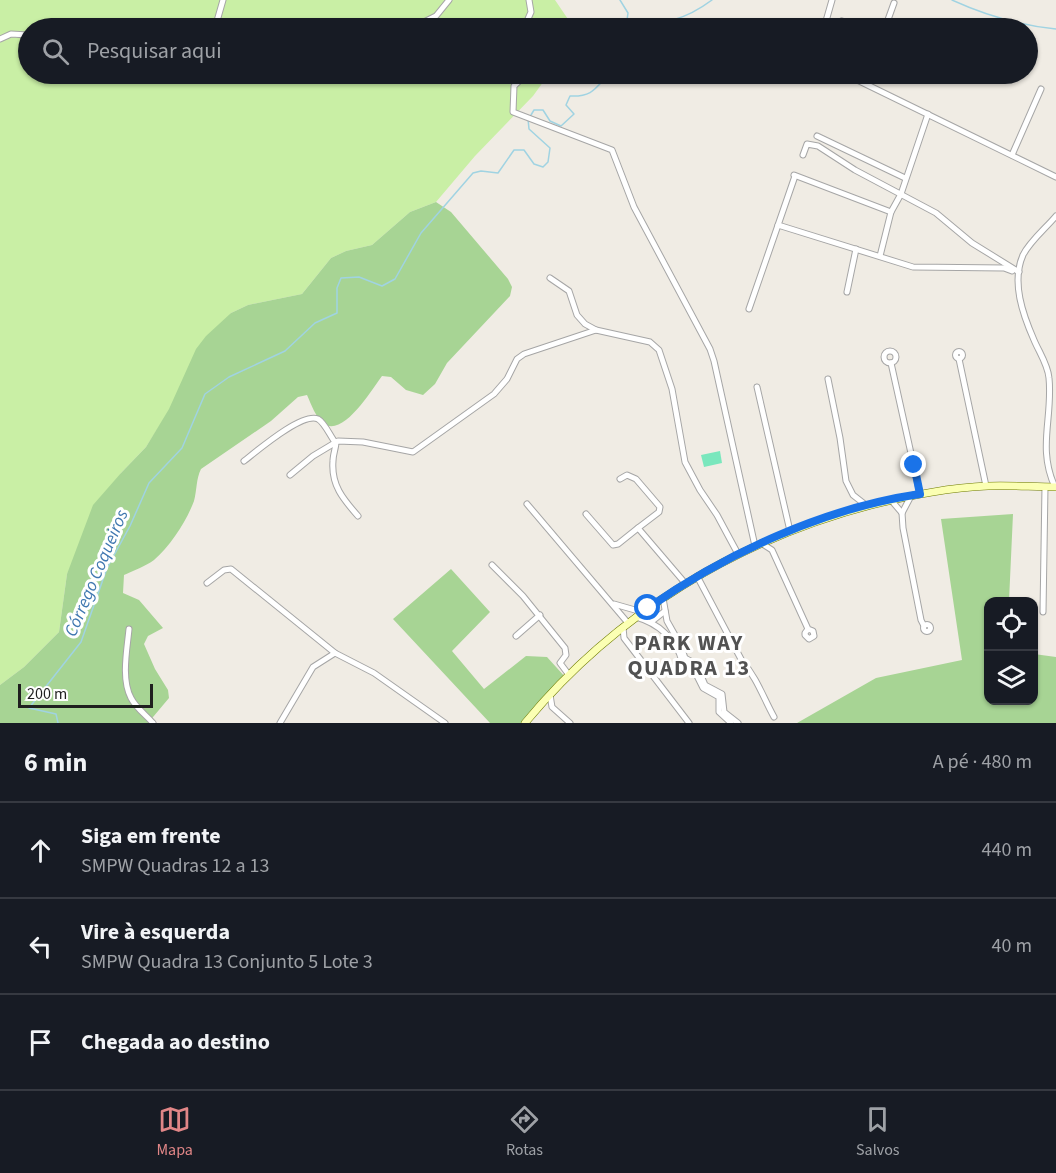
<!DOCTYPE html>
<html lang="pt">
<meta charset="utf-8">
<style>
:root{--surface:#171b24;--page:#242831;--text:#f1f3f6;--muted:#9ea1a6;--line:#363941;--accent:#e18687}
body{margin:0;font-family:"Source Sans 3",sans-serif;background:var(--page);color:var(--text)}
.controls{position:absolute;right:18px;bottom:18px;display:grid;overflow:hidden;border-radius:12px;box-shadow:0 2px 4px #0004}
.controls button{width:54px;height:54px;display:grid;place-items:center;padding:0;border:0;border-bottom:2px solid var(--line);background:var(--surface);color:var(--text);font:30px sans-serif}
.scale{position:absolute;left:18px;bottom:15px;width:135px;box-sizing:border-box;padding-left:6px;border:3px solid #1f1f1f;border-top:0;font-size:16px;line-height:21px;white-space:nowrap;color:#1f1f1f;-webkit-text-stroke:4px #fff;paint-order:stroke}
.stop{position:absolute;width:18px;height:18px;margin:-14px;border:4px solid #1a73e8;border-radius:50%;background:#fff}
.stop.end{background:#1a73e8;border-color:#fff;box-shadow:0 2px 6px #0008}
.list{margin:0;padding:0;list-style:none}
h2{display:flex;justify-content:space-between;align-items:center;height:78px;margin:0;padding:0 24px;font-size:26px}
h2 small{font-size:20px;font-weight:400;color:var(--muted)}
.list li{display:grid;grid-template-columns:39px 1fr auto;gap:18px;align-items:center;box-sizing:border-box;height:96px;padding:0 24px;border-top:2px solid var(--line)}
.list b{display:block;font-size:22px;white-space:nowrap}
.list p{margin:0;font-size:20px;white-space:nowrap;color:var(--muted)}
.list em{font-size:20px;font-style:normal;color:var(--muted)}
.icon{flex:none;width:33px;height:33px;fill:none;stroke:currentColor;stroke-width:2;stroke-linecap:round;stroke-linejoin:round}
.map{position:relative;flex:none;width:1056px;height:723px;overflow:hidden}
.search{position:absolute;background:var(--surface);box-shadow:0 2px 4px #0004;left:18px;right:18px;top:18px;height:66px;display:flex;align-items:center;gap:15px;box-sizing:border-box;padding:0 21px;border-radius:33px;color:var(--muted);font-size:22px}
.sheet{height:366px;background:var(--surface)}
nav{display:flex;justify-content:space-around;align-items:center;box-sizing:border-box;height:84px;border-top:2px solid var(--line);background:var(--surface);font-size:16px;color:var(--muted)}
nav a{display:grid;justify-items:center;gap:3px}
nav .on{color:var(--accent)}
.map>svg:first-child{display:block}
</style>
<div class="map">
<svg width="1056" height="723" viewBox="0 0 1056 723">
<rect width="100%" height="100%" fill="#f0ece4"/>
<polygon fill="#c9efa5" points="0,0 555,0 574,28 28,28 28,74 549,74 533,96 475,156 436,202 410,212 372,245 346,251 331,258 302,294 248,305 231,313 146,447 121,473 67,574 59,632 24,667 0,685"/>
<g fill="#a7d494">
<path d="M 436,202 L 451,212 L 508,279 L 512,287 L 510,296 L 447,363 L 435,384 L 423,395 L 406,390 L 391,377 L 382,376 C 372,389 344,437 324,424 C 316,418 311,404 307,395 L 298,397 L 271,421 L 201,469 C 196,479 197,490 194,501 C 186,522 171,545 154,560 C 146,566 133,571 124,575 L 123,593 L 139,600 L 163,628 L 148,636 L 144,644 L 155,669 L 168,690 L 169,698 L 148,723 L 0,723 L 0,685 L 24,667 L 59,632 L 67,574 L 93,505 L 121,473 L 146,447 L 169,409 L 196,349 L 206,336 L 231,313 L 248,305 L 302,294 L 331,258 L 346,251 L 372,245 L 410,212 Z"/>
<polygon points="1013,514 1009,601 988,602 988,700 1034,700 1034,654 1056,657 1056,723 797,723 876,678 962,660 941,519"/>
<polygon points="451,569 490,612 452,651 484,689 526,656 547,657 566,678 527,723 490,723 393,619"/>
</g>
<polygon fill="#7ae7bd" points="720,451 722,463 704,467 701,455"/>
<g fill="none" stroke-linecap="round" stroke-linejoin="round">
<g stroke="#a0d3e2" stroke-width="1.5">
<path d="M 620,0 L 628,13 L 627,20 L 631,26 C 665,23 684,21 712,0"/>
<path d="M 952,0 C 987,16 1018,25 1056,29"/>
<polyline points="660,28 665,24"/>
<path d="M 531,115 L 534,110 L 543,110 L 550,121 L 561,126 L 574,114 L 566,105 L 570,96 C 592,97 595,89 609,74"/>
<polyline points="58,723 56,714 29,708 81,642 107,568 130,526 149,483 182,448 205,394 229,377 285,351 315,323 337,313 337,288 341,278 359,277 382,286 395,279 421,233 473,173 481,171 498,173 514,150 524,150 534,164 543,167 548,162 550,148 529,129 528,119"/>
</g>
<defs>
<g id="street">
<polyline points="211,28 217,21 223,0"/>
<polyline points="419,28 422,23 436,16 449,0"/>
<polyline points="524,28 531,12 529,0"/>
<polyline points="824,28 832,0"/>
<polyline points="839,28 842,21"/>
<polyline points="885,28 894,3"/>
<polyline points="0,39 11,34 28,35"/>
<polyline points="527,74 514,86 513,112 612,150 634,207 710,349 714,361 755,546"/>
<polyline points="845,74 1056,177"/>
<polyline points="865,83 869,74"/>
<polyline points="817,136 905,178"/>
<polyline points="803,155 807,144 818,146 855,170 936,213 972,243 1019,272"/>
<polyline points="1012,155 1041,89"/>
<polyline points="794,175 891,212"/>
<polyline points="778,225 913,267 1004,268 1012,271"/>
<polyline points="880,256 891,212 901,194 928,114"/>
<polyline points="550,278 569,291 577,315 585,324 596,330"/>
<polyline points="847,292 856,249"/>
<polyline points="749,309 795,176"/>
<circle cx="890" cy="357" r="6"/>
<circle cx="959" cy="355" r="3.5"/>
<polyline points="959,359 986,486"/>
<polyline points="891,363 920,494"/>
<polyline points="828,379 840,438 846,481 853,495 867,506"/>
<polyline points="757,387 790,531"/>
<path d="M 336,442 C 336,448 333,454 333,461 C 331,485 343,499 358,516"/>
<path d="M 244,461 C 257,451 302,412 318,419 C 325,423 330,436 335,442"/>
<polyline points="290,475 313,456 338,441 363,442 413,452 494,394 507,379 517,359 524,354 596,330 650,342 659,350 672,389 685,462 700,490 717,515 738,554"/>
<polyline points="620,479 627,475 636,479 660,507 659,512 638,528"/>
<path d="M 1055,487 C 1037,448 1053,418 1049,378 C 1048,365 1039,352 1034,340 C 1023,315 1011,282 1023,255 C 1030,241 1045,229 1056,216"/>
<polyline points="911,496 902,513 903,528 921,620 924,626"/>
<polyline points="891,500 902,513"/>
<polyline points="527,504 628,623"/>
<polyline points="586,514 613,545 618,544 638,528 685,583"/>
<polyline points="761,543 772,550 808,629 813,631 814,636 809,639 805,635 805,633 808,629"/>
<polyline points="492,565 523,596 565,648 566,655 560,663 569,675"/>
<path d="M 697,576 L 742,661 C 757,678 763,697 774,717"/>
<polyline points="207,583 224,570 231,569 335,653"/>
<polyline points="663,598 667,621 680,644 685,658 696,664 705,685 722,694 724,712 738,723"/>
<polyline points="614,604 642,612"/>
<polyline points="1043,612 1045,487"/>
<path d="M 636,617 C 658,623 676,639 682,661 L 693,668 L 703,688 L 719,697 L 719,712 L 731,723"/>
<polyline points="651,622 665,611"/>
<circle cx="927" cy="628" r="3.5"/>
<polyline points="623,627 624,638 689,723"/>
<path d="M 129,629 C 127,650 121,679 131,698 C 136,708 146,715 153,723"/>
<polyline points="516,636 540,615"/>
<polyline points="550,695 552,707 570,723"/>
<polyline points="280,723 313,667 335,653 374,673 445,723"/>
</g>
<path id="secondary" d="M 525,723 C 615,614 738,539 875,504 C 910,496 951,487 988,486 C 1010,485 1033,487 1056,487"/>
</defs>
<use href="#street" stroke="#a6a6a6" stroke-width="7"/>
<use href="#secondary" stroke="#6e7b00" stroke-width="8"/>
<use href="#street" stroke="#fff" stroke-width="5"/>
<use href="#secondary" stroke="#fbffb3" stroke-width="7"/>
</g>
<g fill="none" stroke-linecap="round" stroke-linejoin="round">
<path stroke="#1a73e8" stroke-width="8" d="M 648,608 C 727,553 824,508 920,494 L 914,465"/>
</g>
<g text-anchor="middle" stroke-width="6" stroke-linejoin="round" paint-order="stroke">
<g font-size="18" font-style="italic" fill="#4078b0" stroke="#fff">
<text transform="translate(96 573) rotate(-67)" y="6">Córrego Coqueiros</text>
</g>
<g font-size="22" font-weight="bold" letter-spacing="1.5" fill="#525252" stroke="#fff">
<text x="689" y="650">PARK WAY<tspan x="689" dy="25">QUADRA 13</tspan></text>
</g>
</g>
</svg>
<div class="controls">
<button><svg class="icon" aria-label="locate" viewBox="0 0 24 24"><circle cx="12" cy="12" r="6"/><path d="M12 2v4M12 18v4M2 12h4M18 12h4"/></svg></button>
<button><svg class="icon" aria-label="layers" viewBox="0 0 24 24"><path d="M12 4l9 5-9 5-9-5zM3 14l9 5 9-5"/></svg></button>
</div>
<div class="scale">200 m</div>
<div class="stop" style="left:648px;top:608px"></div>
<div class="stop end" style="left:914px;top:465px"></div>
<div class="search"><svg class="icon" aria-label="search" viewBox="0 0 24 24"><circle cx="10" cy="10" r="6"/><path d="M15 15l6 6"/></svg>Pesquisar aqui</div>
</div>
<section class="sheet">
<h2>6 min<small>A pé · 480 m</small></h2>
<ul class="list">
<li><svg class="icon" aria-label="ahead" viewBox="0 0 24 24"><path d="M12 20V5M6 11l6-6 6 6"/></svg><div><b>Siga em frente</b><p>SMPW Quadras 12 a 13</p></div><em>440 m</em></li>
<li><svg class="icon" aria-label="left" viewBox="0 0 24 24"><path d="M17 20v-9H6M10 6l-5 5 5 5"/></svg><div><b>Vire à esquerda</b><p>SMPW Quadra 13 Conjunto 5 Lote 3</p></div><em>40 m</em></li>
<li><svg class="icon" aria-label="arrive" viewBox="0 0 24 24"><path d="M6 21V4h12l-3 4 3 4H6"/></svg><div><b>Chegada ao destino</b></div></li>
</ul>
</section>
<nav>
<a class="on"><svg class="icon" aria-label="map" viewBox="0 0 24 24"><path d="M3 6l6-2 6 2 6-2v14l-6 2-6-2-6 2zM9 4v14M15 6v14"/></svg>Mapa</a>
<a><svg class="icon" aria-label="directions" viewBox="0 0 24 24"><path d="M12 3l9 9-9 9-9-9zM9 14v-3h6M13 9l2 2-2 2"/></svg>Rotas</a>
<a><svg class="icon" aria-label="saved" viewBox="0 0 24 24"><path d="M7 4h10v16l-5-4-5 4z"/></svg>Salvos</a>
</nav>
